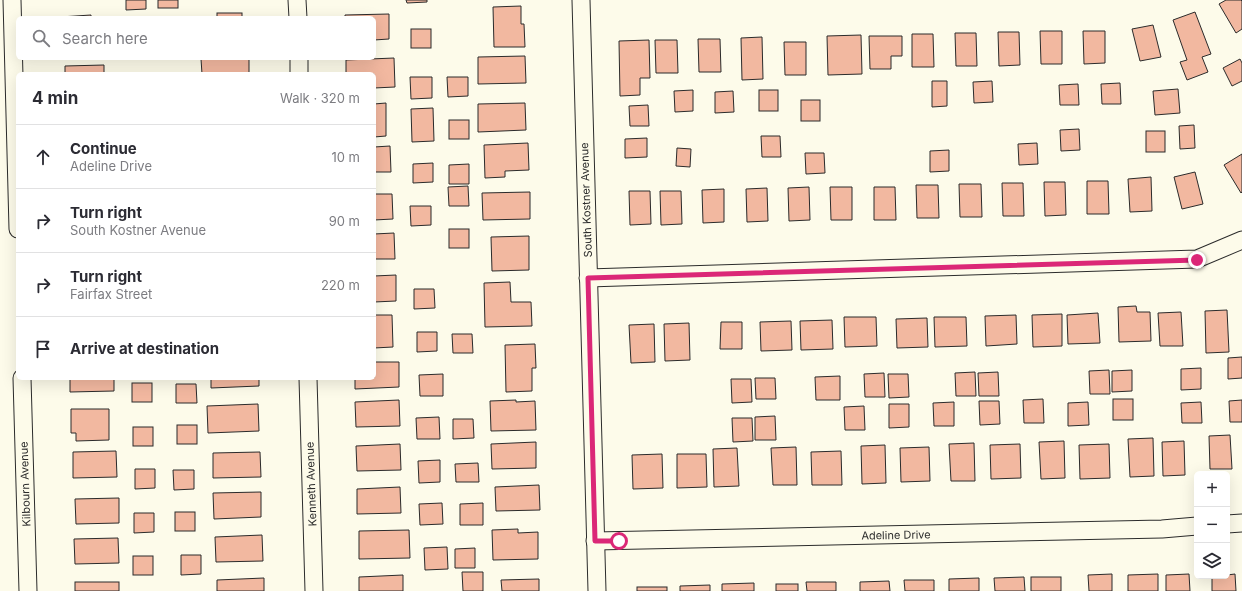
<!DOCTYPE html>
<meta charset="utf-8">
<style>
:root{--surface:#fff;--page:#f2f2f3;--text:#2b2b33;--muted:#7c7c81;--line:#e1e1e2}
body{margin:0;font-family:Inter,sans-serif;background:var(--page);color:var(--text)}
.controls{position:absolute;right:12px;bottom:12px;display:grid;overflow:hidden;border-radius:6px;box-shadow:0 4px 16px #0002}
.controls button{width:36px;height:36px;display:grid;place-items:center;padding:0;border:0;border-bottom:1px solid var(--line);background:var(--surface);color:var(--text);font:20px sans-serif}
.stop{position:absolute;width:12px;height:12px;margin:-9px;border:3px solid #db2777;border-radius:50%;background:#fff}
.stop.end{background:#db2777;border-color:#fff;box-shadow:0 1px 4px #0008}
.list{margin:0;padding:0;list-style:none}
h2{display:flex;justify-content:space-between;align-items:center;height:52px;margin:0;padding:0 16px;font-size:17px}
h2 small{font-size:13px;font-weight:400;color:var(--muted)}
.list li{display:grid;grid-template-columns:26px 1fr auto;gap:12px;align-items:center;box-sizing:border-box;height:64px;padding:0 16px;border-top:1px solid var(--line)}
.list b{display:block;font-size:15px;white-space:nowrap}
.list p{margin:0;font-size:13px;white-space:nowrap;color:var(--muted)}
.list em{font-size:13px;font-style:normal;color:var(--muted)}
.icon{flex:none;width:22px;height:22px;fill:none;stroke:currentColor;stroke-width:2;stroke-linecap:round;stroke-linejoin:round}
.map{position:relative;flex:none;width:1242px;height:591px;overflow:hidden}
.search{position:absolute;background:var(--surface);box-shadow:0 4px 16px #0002;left:16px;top:16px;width:360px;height:44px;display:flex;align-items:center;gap:10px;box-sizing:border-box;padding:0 14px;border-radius:6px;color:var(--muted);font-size:15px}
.panel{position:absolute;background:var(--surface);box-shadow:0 4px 16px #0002;left:16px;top:72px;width:360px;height:308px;border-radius:6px}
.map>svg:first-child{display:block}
</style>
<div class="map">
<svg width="1242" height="591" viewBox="0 0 1242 591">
<rect width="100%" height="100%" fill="#fdfbea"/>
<g fill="#f2b8a0" stroke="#2b2b2b">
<polygon points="126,0 146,0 146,9 126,10"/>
<rect x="158" y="0" width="20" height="8"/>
<polygon points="406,0 427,0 427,2 407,3"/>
<polygon points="1226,0 1241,0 1242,1 1242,29 1236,33 1219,4"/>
<polygon points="521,6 521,24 524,24 525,47 494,47 493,7"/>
<polygon points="1195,12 1211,54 1202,57 1208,72 1187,80 1180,62 1187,60 1173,20"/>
<rect x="217" y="13" width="25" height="5"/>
<polygon points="389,14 389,39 374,40 374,18 345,18 345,15"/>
<polygon points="91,15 91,18 60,18 60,17"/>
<polygon points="1153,25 1161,57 1140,61 1132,29"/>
<rect x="411" y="29" width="20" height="19"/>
<polygon points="1040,31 1062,31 1062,64 1041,64"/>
<polygon points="1083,31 1105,31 1105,63 1084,64"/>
<polygon points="998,32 1019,32 1020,65 999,66"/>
<polygon points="955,33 976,33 977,66 956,66"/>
<polygon points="912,34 933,34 934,67 912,67"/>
<polygon points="861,35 862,74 828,75 827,36"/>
<polygon points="869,36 902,36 902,56 891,56 891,69 870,69"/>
<polygon points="762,37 763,79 742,80 741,38"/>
<polygon points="698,39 720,39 721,72 699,72"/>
<polygon points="649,40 650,78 640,78 640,95 620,96 619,41"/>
<polygon points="655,40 677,40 678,73 656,73"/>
<polygon points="784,42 806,42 806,75 785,75"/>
<polygon points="525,56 526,83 478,84 478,57"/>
<polygon points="249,58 249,74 202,74 201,59"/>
<polygon points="394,58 395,87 374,88 374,74 346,74 346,60"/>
<polygon points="1240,59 1242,63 1242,81 1232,86 1223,68"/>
<polygon points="104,65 104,74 65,74 65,66"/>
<polygon points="410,77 432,77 432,98 411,99"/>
<polygon points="447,77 468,77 468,96 448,97"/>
<polygon points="932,81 947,81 947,106 932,107"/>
<polygon points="992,81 993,102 974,103 973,82"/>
<polygon points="1120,83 1121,104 1102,104 1101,84"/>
<polygon points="1078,84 1079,105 1060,105 1059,85"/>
<polygon points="1178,89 1180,113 1155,115 1153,91"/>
<polygon points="693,90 693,111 675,112 674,91"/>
<rect x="759" y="90" width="19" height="21"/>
<polygon points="733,91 734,112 715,113 715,92"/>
<rect x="801" y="100" width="19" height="21"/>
<polygon points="386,103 386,136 374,137 374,104"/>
<polygon points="525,103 526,130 478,132 478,104"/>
<polygon points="648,105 649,126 630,126 629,106"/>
<polygon points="433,108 434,141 412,142 411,109"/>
<rect x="449" y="120" width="20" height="19"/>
<polygon points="1194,125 1195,148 1180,149 1179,126"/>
<polygon points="1079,129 1080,150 1061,151 1060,130"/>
<rect x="1146" y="131" width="19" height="21"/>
<polygon points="761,136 780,136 781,157 762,157"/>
<polygon points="647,138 647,157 625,158 625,139"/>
<polygon points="528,143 529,170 505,171 505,177 485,178 484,145"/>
<polygon points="1037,143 1038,164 1019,165 1018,144"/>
<polygon points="390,146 391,172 374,172 374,147"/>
<polygon points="677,148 691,149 690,167 676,166"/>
<polygon points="949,150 949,171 930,172 930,151"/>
<polygon points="805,153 824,153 825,173 806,174"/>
<polygon points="1242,154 1242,192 1241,193 1224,165"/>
<polygon points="433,163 433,182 413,183 413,164"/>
<polygon points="469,164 469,184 449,184 449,165"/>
<polygon points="1195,172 1203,204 1182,209 1174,177"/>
<polygon points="1151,177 1152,211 1130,212 1128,179"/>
<polygon points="1087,181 1108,181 1109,214 1087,214"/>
<polygon points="1044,182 1065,182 1066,215 1045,216"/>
<polygon points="1002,183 1023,183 1024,216 1003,216"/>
<polygon points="959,184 981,184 982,217 960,217"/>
<polygon points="916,185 938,185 939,218 917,218"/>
<polygon points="468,186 469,206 449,206 448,187"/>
<polygon points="809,187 810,220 789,221 788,188"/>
<polygon points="830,187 852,187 852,220 831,220"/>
<polygon points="874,187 895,187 896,220 874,220"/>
<polygon points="767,188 768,221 747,222 746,189"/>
<polygon points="724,189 724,222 703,223 702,190"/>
<polygon points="629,191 650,191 651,224 630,225"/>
<polygon points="660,191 681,191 682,224 661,225"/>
<polygon points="530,192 530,219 483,220 482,193"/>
<polygon points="374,194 392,194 393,219 374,220"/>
<polygon points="410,206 431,206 431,225 411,226"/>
<rect x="449" y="229" width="20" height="19"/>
<polygon points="394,233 395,259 374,259 374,234"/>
<polygon points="529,236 529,270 492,271 491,237"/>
<polygon points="396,275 396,301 374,302 374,276"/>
<polygon points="510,282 511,302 531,302 532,326 485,327 484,283"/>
<polygon points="414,289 434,289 435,308 414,309"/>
<polygon points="1136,306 1137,312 1150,312 1151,341 1119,342 1118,307"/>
<polygon points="1227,310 1229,352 1206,353 1205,311"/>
<polygon points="1181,312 1183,346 1160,346 1158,313"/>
<polygon points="1098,313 1100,343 1068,344 1067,315"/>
<polygon points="1062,314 1062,346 1033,347 1032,315"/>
<polygon points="374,315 392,315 393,347 374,348"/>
<polygon points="1016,315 1017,344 986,346 985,316"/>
<polygon points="844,317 876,317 877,346 845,347"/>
<polygon points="934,317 966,317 967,346 935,347"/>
<polygon points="927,318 928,347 897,348 896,319"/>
<polygon points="832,320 833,349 801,350 800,321"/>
<polygon points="791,321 792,350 761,351 760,322"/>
<polygon points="721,322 742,322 742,349 720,349"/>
<polygon points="689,323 690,360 665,361 664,324"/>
<polygon points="654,324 655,362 631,363 629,325"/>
<polygon points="417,332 437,332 437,351 417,352"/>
<polygon points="452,334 472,334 473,353 453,353"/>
<polygon points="535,344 536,368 532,368 532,391 506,392 505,345"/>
<polygon points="1242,357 1242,378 1228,379 1228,358"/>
<polygon points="374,362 399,362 399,387 355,389 355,378 374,378"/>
<polygon points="1201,368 1201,389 1181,390 1181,369"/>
<polygon points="1109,370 1110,394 1090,394 1089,371"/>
<polygon points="1132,370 1132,391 1112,392 1112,371"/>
<polygon points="975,372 976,396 956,396 955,373"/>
<polygon points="998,372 999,396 979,396 978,373"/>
<polygon points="884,373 885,397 865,397 864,374"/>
<polygon points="443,374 443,396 420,396 419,375"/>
<polygon points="888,374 908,374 909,397 889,398"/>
<polygon points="840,376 840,400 816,400 815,377"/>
<polygon points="70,378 114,378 114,391 70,392"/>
<polygon points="211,378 259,378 259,386 211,388"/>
<polygon points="755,378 775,378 776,399 756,399"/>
<polygon points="731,379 751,379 752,402 732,403"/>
<rect x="132" y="383" width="20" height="19"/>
<polygon points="176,384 196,384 197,403 176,403"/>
<polygon points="1043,399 1044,423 1024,423 1023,400"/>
<rect x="1113" y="399" width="20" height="21"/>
<polygon points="399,400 400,426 356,427 355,402"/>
<polygon points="516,400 516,402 535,401 536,430 491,431 490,401"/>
<polygon points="1242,400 1242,422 1230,422 1229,401"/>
<polygon points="979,401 999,401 1000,424 980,425"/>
<polygon points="954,402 954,426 934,426 933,403"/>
<polygon points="1088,402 1089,425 1068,426 1068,403"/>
<polygon points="1201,402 1202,423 1182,423 1181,403"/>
<polygon points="258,404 259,431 208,433 207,406"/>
<polygon points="889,404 909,404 909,427 889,428"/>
<polygon points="864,406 865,430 845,430 844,407"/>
<polygon points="71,409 109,409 109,440 76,441 76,433 71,433"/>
<polygon points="775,416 776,440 755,440 755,417"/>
<polygon points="439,417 440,439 417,439 416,418"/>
<polygon points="732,418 752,418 753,441 733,442"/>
<polygon points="453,419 473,419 474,438 453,439"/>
<rect x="177" y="425" width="20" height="19"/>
<rect x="133" y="427" width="20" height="19"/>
<polygon points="1230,435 1232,469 1210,469 1209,436"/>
<polygon points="1153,438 1154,476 1130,477 1128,439"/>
<polygon points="1064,441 1065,478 1041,479 1039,442"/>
<polygon points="1184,441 1185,475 1163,476 1162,442"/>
<polygon points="536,442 536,468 492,469 491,444"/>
<polygon points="974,443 975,481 951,481 949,444"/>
<polygon points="400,444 401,470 357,471 356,446"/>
<polygon points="1020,444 1021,478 991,479 990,445"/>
<polygon points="1109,444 1110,478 1080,479 1079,445"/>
<polygon points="885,445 886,483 862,484 861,446"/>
<polygon points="796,447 797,485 773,485 771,448"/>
<polygon points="929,447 930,481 901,482 900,448"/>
<polygon points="737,448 739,486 714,487 713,449"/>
<polygon points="116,451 117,477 73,478 73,452"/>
<polygon points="841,451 842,485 812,485 811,452"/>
<polygon points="260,452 261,477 213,478 213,453"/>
<polygon points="662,454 663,488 633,489 632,455"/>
<polygon points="677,454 706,454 707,487 677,488"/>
<polygon points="440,460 440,482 419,483 418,461"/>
<polygon points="478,463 479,482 456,482 455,464"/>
<polygon points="135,469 155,469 155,488 135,489"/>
<polygon points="173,470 194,470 194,489 174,490"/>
<polygon points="539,485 540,510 496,511 495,487"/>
<polygon points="400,487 401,513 357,514 357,489"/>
<polygon points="261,492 261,517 214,519 213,493"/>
<polygon points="119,498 119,523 76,524 75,499"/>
<polygon points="442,503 443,524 420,525 419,504"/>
<polygon points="483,503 483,525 460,525 460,504"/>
<rect x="175" y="512" width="20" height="19"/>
<polygon points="134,513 154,513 154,532 134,533"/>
<polygon points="518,529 518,533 538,532 538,559 493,560 492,530"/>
<polygon points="409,530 410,558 359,559 359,531"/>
<polygon points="262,535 263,561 216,562 215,537"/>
<polygon points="118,538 119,563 75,564 74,539"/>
<polygon points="447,547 448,569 425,570 424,548"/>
<polygon points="475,548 475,568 455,568 455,549"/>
<polygon points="181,555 201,555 201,574 181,575"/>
<rect x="133" y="556" width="20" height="19"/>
<polygon points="462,572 483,572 483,591 463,591"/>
<polygon points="1112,574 1112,591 1089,591 1088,575"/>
<polygon points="1158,574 1158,591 1128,591 1128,575"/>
<polygon points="1189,574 1190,591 1166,591 1166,575"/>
<polygon points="1235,574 1236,591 1212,591 1212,576 1227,576 1227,575"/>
<polygon points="403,575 403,591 359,591 359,577"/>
<polygon points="1024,577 1025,591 995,591 994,578"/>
<rect x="1031" y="577" width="30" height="14"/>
<polygon points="264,578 264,591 217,591 217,580"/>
<polygon points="979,578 979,591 949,591 949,579"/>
<polygon points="539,579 539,591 502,591 501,580"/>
<polygon points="904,580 934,580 934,591 905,591"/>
<polygon points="889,581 890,591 860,591 860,582"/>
<rect x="75" y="582" width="44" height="9"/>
<polygon points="806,582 836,582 836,591 807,591"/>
<polygon points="754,583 754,591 722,591 722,584"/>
<rect x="776" y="584" width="22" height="7"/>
<polygon points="710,585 710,591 680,591 680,586"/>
<rect x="637" y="587" width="30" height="4"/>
</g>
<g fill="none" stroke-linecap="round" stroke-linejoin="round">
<defs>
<g id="minor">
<polyline points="12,0 18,229"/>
<polyline points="297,0 298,18"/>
<polyline points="581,0 597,591"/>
<polyline points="299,58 299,74"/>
<polyline points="588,278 1197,259 1242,240"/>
<polyline points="22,378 28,591"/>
<polyline points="308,378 314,591"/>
<polyline points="1227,524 1242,523"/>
<polyline points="595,541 1162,529 1197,526"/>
</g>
</defs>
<use href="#minor" stroke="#2b2b2b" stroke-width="19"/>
<use href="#minor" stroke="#fdfbea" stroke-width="17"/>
</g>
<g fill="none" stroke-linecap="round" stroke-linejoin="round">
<polyline stroke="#db2777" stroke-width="5" points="619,541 595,541 588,278 1197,260"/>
</g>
<g text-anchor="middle" stroke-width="3" stroke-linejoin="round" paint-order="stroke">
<g font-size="11" fill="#2b2b2b" stroke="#fdfbea">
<text transform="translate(586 200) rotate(-92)" y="4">South Kostner Avenue</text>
<text transform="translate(25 484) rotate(-92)" y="4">Kilbourn Avenue</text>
<text transform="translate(311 484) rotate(-92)" y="4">Kenneth Avenue</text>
<text transform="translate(896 535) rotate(-1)" y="4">Adeline Drive</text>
</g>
</g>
</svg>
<div class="controls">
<button>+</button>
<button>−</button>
<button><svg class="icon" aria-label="layers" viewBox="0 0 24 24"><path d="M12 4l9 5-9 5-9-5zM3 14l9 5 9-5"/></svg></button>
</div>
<div class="stop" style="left:619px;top:541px"></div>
<div class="stop end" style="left:1197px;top:260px"></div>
<div class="search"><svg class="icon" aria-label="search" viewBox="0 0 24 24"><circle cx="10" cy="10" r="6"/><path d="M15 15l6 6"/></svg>Search here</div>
<section class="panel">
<h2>4 min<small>Walk · 320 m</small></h2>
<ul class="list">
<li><svg class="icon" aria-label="ahead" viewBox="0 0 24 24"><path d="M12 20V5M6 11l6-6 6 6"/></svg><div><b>Continue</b><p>Adeline Drive</p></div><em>10 m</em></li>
<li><svg class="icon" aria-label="right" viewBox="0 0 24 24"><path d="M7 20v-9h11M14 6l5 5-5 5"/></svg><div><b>Turn right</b><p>South Kostner Avenue</p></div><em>90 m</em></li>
<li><svg class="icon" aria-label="right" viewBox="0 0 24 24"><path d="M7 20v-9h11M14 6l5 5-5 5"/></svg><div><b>Turn right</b><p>Fairfax Street</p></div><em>220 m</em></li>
<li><svg class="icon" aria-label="arrive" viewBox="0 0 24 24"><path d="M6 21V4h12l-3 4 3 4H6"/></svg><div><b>Arrive at destination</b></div></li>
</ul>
</section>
</div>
